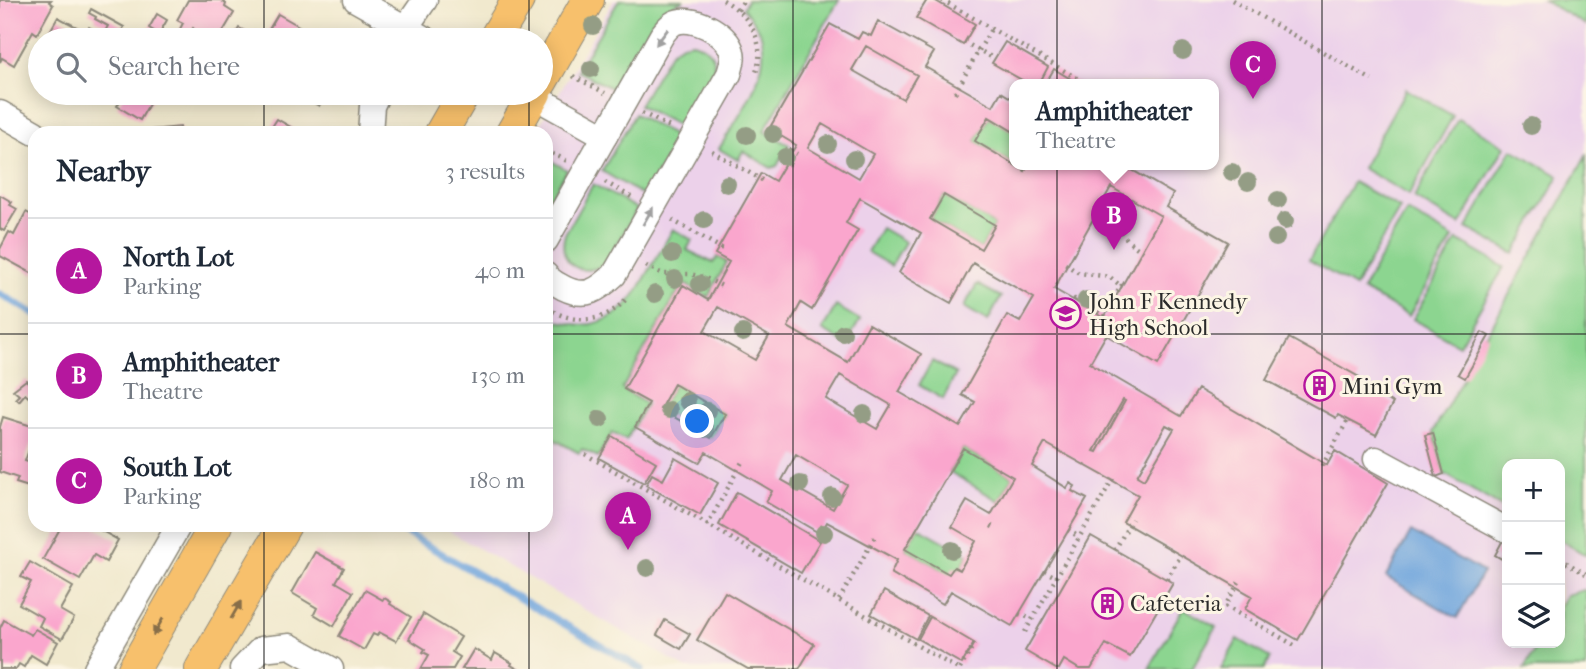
<!DOCTYPE html>
<meta charset="utf-8">
<style>
:root{--surface:#fff;--page:#f6f6f7;--text:#1f2937;--muted:#747a83;--line:#e0e1e3;--accent:#b5179e}
body{margin:0;font-family:"IM FELL French Canon",serif;background:var(--page);color:var(--text)}
.controls{position:absolute;right:21px;bottom:21px;display:grid;overflow:hidden;border-radius:14px;box-shadow:0 4px 18px #0003}
.controls button{width:63px;height:63px;display:grid;place-items:center;padding:0;border:0;border-bottom:2px solid var(--line);background:var(--surface);color:var(--text);font:35px sans-serif}
.you{position:absolute;left:698px;top:422px;width:24px;height:24px;margin:-18px;border:5px solid #fff;border-radius:50%;background:#1a73e8;box-shadow:0 0 0 10px #1a73e833}
.badge{display:grid;place-items:center;width:46px;height:46px;border-radius:50%;background:var(--accent);color:#fff;font-size:23px;font-weight:700}
.pin{position:absolute;translate:-50% -58px;filter:drop-shadow(0 2px 4px #0008)}
.pin::after{content:'';position:absolute;top:37px;width:24px;height:21px;background:inherit;clip-path:polygon(0 0,100% 0,50% 100%)}
.popup{position:absolute;left:1009px;top:79px;width:210px;height:91px;box-sizing:border-box;display:grid;place-content:center;border-radius:14px;background:var(--surface);filter:drop-shadow(0 2px 5px #0005);font-size:23px;white-space:nowrap;color:var(--muted)}
.popup b{font-size:26px;color:var(--text)}
.popup::after{content:'';position:absolute;left:50%;top:100%;margin-left:-14px;border:14px solid transparent;border-top-color:var(--surface)}
.list{margin:0;padding:0;list-style:none}
h2{display:flex;justify-content:space-between;align-items:center;height:91px;margin:0;padding:0 28px;font-size:30px}
h2 small{font-size:23px;font-weight:400;color:var(--muted)}
.list li{display:grid;grid-template-columns:46px 1fr auto;gap:21px;align-items:center;box-sizing:border-box;height:105px;padding:0 28px;border-top:2px solid var(--line)}
.list b{display:block;font-size:26px;white-space:nowrap}
.list p{margin:0;font-size:23px;white-space:nowrap;color:var(--muted)}
.list em{font-size:23px;font-style:normal;color:var(--muted)}
.icon{flex:none;width:38px;height:38px;fill:none;stroke:currentColor;stroke-width:2;stroke-linecap:round;stroke-linejoin:round}
.map{position:relative;flex:none;width:1586px;height:669px;overflow:hidden}
.search{position:absolute;background:var(--surface);box-shadow:0 4px 18px #0003;left:28px;top:28px;width:525px;height:77px;display:flex;align-items:center;gap:18px;box-sizing:border-box;padding:0 24px;border-radius:38px;color:var(--muted);font-size:26px}
.panel{position:absolute;background:var(--surface);box-shadow:0 4px 18px #0003;left:28px;top:126px;width:525px;height:406px;border-radius:21px}
.map>svg:first-child{display:block}
</style>
<div class="map">
<svg width="1586" height="669" viewBox="0 0 1586 669">
<rect width="100%" height="100%" fill="#fcf5e5"/>
<filter id="ink" filterUnits="userSpaceOnUse"><feTurbulence type="fractalNoise" baseFrequency=".0143" numOctaves="2"/><feDisplacementMap in="SourceGraphic" scale="14" xChannelSelector="R" yChannelSelector="G"/><feConvolveMatrix kernelMatrix="1 2 1 2 8 2 1 2 1" color-interpolation-filters="sRGB"/></filter>
<filter id="wash" filterUnits="userSpaceOnUse"><feTurbulence type="fractalNoise" baseFrequency=".00686" numOctaves="4" result="noise"/><feDisplacementMap in="SourceGraphic" scale="28" xChannelSelector="R" yChannelSelector="G"/><feGaussianBlur stdDeviation="1.57" result="paint"/><feColorMatrix in="noise" values="0 0 0 0 0 0 0 0 0 0 0 0 0 0 0 0 0 1.4 0 .05"/><feComposite in="paint" operator="in"/></filter>
<g filter="url(#wash)">
<rect width="100%" height="100%" fill="#f1e9ce"/>
<path fill="#ecd1ea" fill-rule="evenodd" d="M 614,0 L 1586,0 L 1586,669 L 687,669 L 438,525 L 546,525 L 546,133 L 535,133 ZM 1014,84 L 1214,84 L 1214,164 L 1014,164 ZM 1507,464 L 1560,464 L 1560,643 L 1507,643 Z"/>
<g fill="#8cd590" stroke="#5c805e" stroke-width="2">
<polygon points="619,0 684,0 665,9 656,17 613,89 577,71"/>
<path d="M 747,0 L 839,0 L 764,131 L 789,145 L 777,166 L 771,168 L 743,151 L 738,160 L 719,149 C 737,118 773,72 761,35 C 757,25 749,16 743,8 Z"/>
<polygon points="1543,0 1586,0 1586,25"/>
<path d="M 693,42 C 739,56 698,104 684,129 L 639,105 L 670,53 C 677,45 683,43 693,42 Z"/>
<polygon points="1406,89 1453,116 1409,195 1362,168"/>
<polygon points="635,114 678,138 644,196 602,171"/>
<polygon points="989,117 1014,132 1014,164 1029,164 1025,171 975,141"/>
<polygon points="1458,119 1505,146 1460,225 1414,198"/>
<polygon points="1512,149 1559,176 1514,254 1467,228"/>
<polygon points="1586,156 1586,555 1560,540 1560,464 1507,464 1507,510 1443,473 1433,432"/>
<polygon points="546,158 567,170 546,206"/>
<polygon points="1353,182 1400,208 1355,287 1309,260"/>
<path d="M 593,184 L 637,209 L 607,262 C 583,281 556,263 565,234 Z"/>
<polygon points="944,195 995,225 981,249 930,219"/>
<polygon points="1407,211 1453,238 1409,316 1362,290"/>
<polygon points="881,228 905,242 891,266 867,252"/>
<path d="M 673,229 L 692,240 L 687,250 L 713,263 L 718,257 L 727,262 L 708,297 L 683,283 L 622,389 L 646,404 L 626,440 L 612,433 L 598,457 L 582,449 L 579,453 L 546,435 L 546,341 L 558,321 C 563,322 569,323 574,324 C 600,328 623,313 637,292 Z"/>
<polygon points="1457,240 1504,267 1459,345 1413,319"/>
<polygon points="977,284 1001,297 988,321 964,307"/>
<polygon points="836,306 860,320 846,344 822,330"/>
<polygon points="932,361 956,374 943,399 919,385"/>
<polygon points="674,384 725,414 711,438 660,409"/>
<polygon points="963,448 1013,477 999,501 950,472"/>
<polygon points="918,527 968,555 955,578 905,549"/>
<polygon points="1584,590 1586,591 1586,669 1524,669 1539,643 1560,643 1560,606 1566,595"/>
<polygon points="1183,608 1216,627 1192,669 1149,669"/>
<polygon points="1238,639 1270,658 1264,669 1221,669"/>
</g>
<polygon fill="#70a5dd" stroke="#4e6884" stroke-width="2" points="1411,532 1483,572 1457,618 1386,577"/>
<g fill="none" stroke-linecap="round" stroke-linejoin="round">
<g stroke="#70a5dd" stroke-width="7">
<polyline points="0,294 35,314"/>
<polyline points="392,525 642,669"/>
</g>
</g>
<g id="blocks">
<g fill="#faa6cd" fill-rule="evenodd">
<polygon points="0,0 51,0 49,2 53,5 37,34 33,31 14,65 2,58 0,62"/>
<polygon points="188,0 220,0 226,4 225,7 234,13 218,40 188,40 194,29 193,28 188,36 179,31 183,23 177,20"/>
<polygon points="927,0 934,0 975,24 963,45 916,18"/>
<polygon points="91,9 124,27 117,40 45,40 58,17 86,32 89,27 103,35 108,26 95,19 96,17 89,13"/>
<polygon points="157,14 167,20 159,34 149,28"/>
<polygon points="278,14 299,26 291,40 232,40 239,28 253,35 255,31 265,36"/>
<path d="M 878,21 L 934,52 L 925,67 L 993,106 L 1001,92 L 1014,100 L 1014,132 L 989,117 L 975,141 L 1025,171 L 1029,164 L 1094,164 L 1118,179 L 1125,166 L 1173,194 L 1166,207 L 1228,242 L 1158,365 L 1106,335 L 1090,363 L 1181,416 L 1198,389 L 1327,465 L 1335,451 L 1388,483 L 1298,640 L 1245,609 L 1252,596 L 1123,522 L 1138,495 L 1045,443 L 1032,466 L 1067,488 L 1070,483 L 1075,486 L 1072,491 L 1087,499 L 1012,626 L 951,591 L 943,604 L 891,573 L 897,560 L 827,522 L 821,533 L 819,533 L 766,502 L 772,491 L 706,452 L 699,463 L 635,427 L 649,403 L 624,389 L 683,285 L 708,300 L 729,262 L 715,254 L 761,173 L 775,181 L 796,145 L 769,129 L 830,24 L 858,39 L 862,32 L 871,36 ZM 866,46 L 917,75 L 903,99 L 852,70 ZM 822,124 L 873,154 L 859,178 L 808,148 ZM 1111,187 L 1161,216 L 1104,318 L 1054,289 ZM 944,195 L 995,225 L 981,249 L 930,219 ZM 860,198 L 921,233 L 899,273 L 912,281 L 951,303 L 973,263 L 1034,298 L 1020,322 L 1007,315 L 962,395 L 975,402 L 960,427 L 899,392 L 921,354 L 869,324 L 848,362 L 788,327 L 801,303 L 812,310 L 858,230 L 846,223 ZM 718,307 L 769,336 L 755,360 L 704,331 ZM 840,375 L 891,405 L 877,429 L 826,399 ZM 674,384 L 725,414 L 711,438 L 660,409 ZM 1123,400 L 1125,401 L 1097,452 L 1094,451 ZM 1166,425 L 1174,429 L 1144,480 L 1137,476 ZM 963,448 L 1013,477 L 991,515 L 967,501 L 952,527 L 976,541 L 960,570 L 954,567 L 949,574 L 905,549 ZM 796,455 L 847,485 L 833,509 L 782,480 Z"/>
<polygon points="1005,42 1048,67 1039,84 1029,84 992,63"/>
<polygon points="1054,69 1079,84 1045,84"/>
<polygon points="125,93 150,93 149,95 153,97 140,120 117,106"/>
<polygon points="297,93 327,93 319,106"/>
<polygon points="277,119 294,129 292,133 268,133"/>
<polygon points="180,127 181,133 141,133 141,131"/>
<polygon points="0,195 12,202 10,205 17,209 4,231 0,229"/>
<polygon points="26,212 35,217 35,271 33,274 0,256 0,249 9,232 14,235"/>
<polygon points="1482,332 1489,336 1465,378 1458,374"/>
<polygon points="1289,338 1359,377 1356,383 1393,403 1376,435 1338,415 1336,418 1266,380"/>
<polygon points="26,380 35,389 35,399 33,401 25,394 19,401 16,398 19,395 13,390"/>
<polygon points="3,417 35,427 35,445 31,444 25,461 35,464 35,489 16,483 18,478 0,472 0,427"/>
<polygon points="1433,433 1444,474 1436,477 1425,435"/>
<polygon points="612,436 656,462 644,483 599,458"/>
<polygon points="675,458 718,483 700,515 646,485 652,474 663,480"/>
<polygon points="737,492 820,541 801,573 719,525"/>
<polygon points="62,525 91,525 118,540 106,562 94,555 80,580 43,559"/>
<polygon points="1091,536 1173,583 1130,657 1106,644 1091,669 1079,669 1064,660 1059,669 1056,669 1025,651"/>
<polygon points="1505,536 1507,537 1507,549 1502,559 1495,555"/>
<polygon points="315,552 344,568 336,582 353,592 334,626 314,614 317,608 292,593"/>
<polygon points="30,562 73,587 60,610 74,618 62,639 39,626 43,618 19,604 31,582 21,577"/>
<polygon points="365,590 383,600 384,598 391,602 390,604 411,617 396,641 379,632 377,636 373,634 364,650 339,636"/>
<polygon points="884,591 928,616 916,639 871,614"/>
<polygon points="725,592 814,644 799,669 748,669 697,640"/>
<polygon points="423,614 461,637 452,652 460,657 453,669 421,669 429,655 423,652 425,649 409,639"/>
<polygon points="930,617 974,643 962,664 918,639"/>
<polygon points="4,620 31,635 35,629 58,642 46,664 31,655 24,667 19,664 16,669 0,669 0,628"/>
<polygon points="665,620 690,634 681,649 657,635"/>
<polygon points="474,649 492,660 495,653 512,663 511,665 518,669 462,669"/>
</g>
</g>
</g>
<g filter="url(#ink)">
<use href="#blocks" fill-opacity="0" stroke="#8e8a7c" stroke-width="2"/>
<g fill="none" stroke-linecap="round" stroke-linejoin="round">
<defs>
<g id="minor">
<polyline points="356,0 427,40"/>
<polyline points="401,40 405,29 425,0"/>
<polyline points="528,93 605,136"/>
<polyline points="0,113 35,133"/>
<polyline points="370,133 372,106 378,93"/>
<path d="M 546,240 L 662,35 C 665,31 670,25 674,23 C 691,14 728,33 732,52 C 734,58 731,67 729,74 L 614,275 C 598,290 586,299 564,288 C 557,284 551,282 546,275"/>
<polyline points="1376,459 1507,530"/>
<polyline points="96,669 179,525"/>
<polyline points="242,669 261,649 290,646 331,669"/>
</g>
<g id="major">
<polyline points="494,40 518,0"/>
<polyline points="541,82 588,0"/>
<polyline points="441,133 464,93"/>
<polyline points="512,133 535,93"/>
<polyline points="134,669 216,525"/>
<polyline points="201,669 285,525"/>
</g>
</defs>
<use href="#minor" stroke="#8e8a7c" stroke-width="27"/>
<use href="#major" stroke="#8e8a7c" stroke-width="34"/>
<g stroke="#8e8a7c" stroke-width="4.5" stroke-dasharray="2 5" stroke-linecap="butt">
<path d="M 723,0 C 749,14 767,43 756,72"/>
<polyline points="942,0 1087,84"/>
<polyline points="1232,0 1372,80"/>
<polyline points="738,10 744,0"/>
<polyline points="964,42 995,59"/>
<polyline points="573,76 605,93"/>
<polyline points="955,93 991,29"/>
<polyline points="642,113 672,128"/>
<polyline points="546,150 567,161"/>
<polyline points="712,151 762,180"/>
<polyline points="791,165 784,162 790,150 797,154"/>
<polyline points="605,182 633,198"/>
<polyline points="1096,208 1112,220 1129,242 1146,254"/>
<polyline points="672,220 723,249"/>
<polyline points="1065,264 1079,273 1110,277 1121,286"/>
<polyline points="646,266 663,274 690,274 703,277 722,286"/>
<polyline points="1071,307 1075,299 1104,316 1121,286 1126,289"/>
<path d="M 547,308 C 575,325 605,324 627,298"/>
<polyline points="585,454 958,669"/>
<polyline points="1322,466 1348,420"/>
<polyline points="707,526 742,462"/>
<polyline points="991,526 995,528"/>
<polyline points="1068,530 1079,537"/>
<polyline points="1115,550 1132,519"/>
<polyline points="1560,559 1586,574"/>
<polyline points="1044,571 1056,577"/>
<polyline points="1167,579 1181,555"/>
<polyline points="1239,582 1225,606 1296,646"/>
<polyline points="839,600 875,537"/>
<polyline points="1019,614 1032,619"/>
<polyline points="1025,632 1115,475"/>
<polyline points="960,669 974,644"/>
</g>
<use href="#minor" stroke="#fff" stroke-width="24"/>
<use href="#major" stroke="#f7c06c" stroke-width="32"/>
</g>
<g fill="#949d85">
<circle cx="593" cy="26" r="9"/>
<circle cx="1183" cy="51" r="9"/>
<circle cx="591" cy="69" r="9"/>
<circle cx="1531" cy="126" r="9"/>
<circle cx="773" cy="134" r="9"/>
<circle cx="747" cy="135" r="9"/>
<circle cx="828" cy="144" r="9"/>
<circle cx="785" cy="157" r="9"/>
<circle cx="854" cy="159" r="9"/>
<circle cx="1232" cy="172" r="9"/>
<circle cx="1248" cy="182" r="9"/>
<circle cx="727" cy="184" r="9"/>
<circle cx="1278" cy="200" r="9"/>
<circle cx="704" cy="220" r="9"/>
<circle cx="1285" cy="221" r="9"/>
<circle cx="1276" cy="238" r="9"/>
<circle cx="672" cy="254" r="9"/>
<circle cx="675" cy="279" r="9"/>
<circle cx="700" cy="284" r="9"/>
<circle cx="655" cy="294" r="9"/>
<circle cx="1086" cy="300" r="9"/>
<circle cx="743" cy="333" r="9"/>
<circle cx="843" cy="333" r="9"/>
<circle cx="687" cy="401" r="9"/>
<circle cx="669" cy="410" r="9"/>
<circle cx="707" cy="411" r="9"/>
<circle cx="864" cy="414" r="9"/>
<circle cx="600" cy="419" r="9"/>
<circle cx="705" cy="429" r="9"/>
<circle cx="800" cy="484" r="9"/>
<circle cx="832" cy="497" r="9"/>
<circle cx="824" cy="533" r="9"/>
<circle cx="952" cy="550" r="9"/>
<circle cx="647" cy="568" r="9"/>
</g>
<defs><path id="oneway-solid" d="M-6-.8H1V-3.2L6.5 0L1 3.2V.8H-6Z" transform="scale(1.75)"/></defs>
<g fill="#a0a0a0">
<use href="#oneway-solid" transform="translate(662 37) rotate(127)"/>
<use href="#oneway-solid" transform="translate(648 216) rotate(-60)"/>
</g>
<g fill="#876e48">
<use href="#oneway-solid" transform="translate(236 610) rotate(-60)"/>
<use href="#oneway-solid" transform="translate(158 627) rotate(120)"/>
</g>
</g>
<path fill="none" stroke="#2b2b2b" stroke-width="2" stroke-opacity="0.55" d="M 264,0 L 264,40M 529,0 L 529,40M 793,0 L 793,669M 1057,0 L 1057,669M 1322,0 L 1322,669M 264,93 L 264,133M 529,93 L 529,133M 0,334 L 35,334M 546,334 L 1586,334M 264,525 L 264,669M 529,525 L 529,669"/>
<defs>
<symbol id="school-ring" viewBox="-11 -11 22 22"><circle r="9.5" fill="#fcf5e5" stroke="#b5179e" stroke-width="1.5"/><path d="M0-5L7-2L0 1L-7-2ZM-4 1L0 2.5L4 1V4Q0 6-4 4Z" fill="#b5179e"/></symbol>
<symbol id="building-ring" viewBox="-11 -11 22 22"><circle r="9.5" fill="#fcf5e5" stroke="#b5179e" stroke-width="1.5"/><path d="M-4-6H4V6H1V3H-1V6H-4ZM-2.5-4.3h1.7v1.8h-1.7ZM.8-4.3h1.7v1.8H.8ZM-2.5-1h1.7V.8h-1.7ZM.8-1h1.7V.8H.8Z" fill="#b5179e"/></symbol>
</defs>
<g fill-rule="evenodd">
<use href="#school-ring" x="1048" y="296" width="35" height="35"/>
<use href="#building-ring" x="1302" y="368" width="35" height="35"/>
<use href="#building-ring" x="1090" y="586" width="35" height="35"/>
</g>
<g text-anchor="middle" stroke-width="6" stroke-linejoin="round" paint-order="stroke">
<g font-size="23" fill="#2b2b2b" stroke="#fcf5e5" text-anchor="start">
<text x="1089" y="309">John F Kennedy<tspan x="1089" dy="26">High School</tspan></text>
<text x="1342" y="394">Mini Gym</text>
<text x="1130" y="611">Cafeteria</text>
</g>
</g>
</svg>
<div class="controls">
<button>+</button>
<button>−</button>
<button><svg class="icon" aria-label="layers" viewBox="0 0 24 24"><path d="M12 4l9 5-9 5-9-5zM3 14l9 5 9-5"/></svg></button>
</div>
<div class="you"></div>
<div class="pin badge" style="left:628px;top:550px">A</div>
<div class="pin badge" style="left:1114px;top:250px">B</div>
<div class="popup"><b>Amphitheater</b>Theatre</div>
<div class="pin badge" style="left:1253px;top:99px">C</div>
<div class="search"><svg class="icon" aria-label="search" viewBox="0 0 24 24"><circle cx="10" cy="10" r="6"/><path d="M15 15l6 6"/></svg>Search here</div>
<section class="panel">
<h2>Nearby<small>3 results</small></h2>
<ul class="list">
<li><span class="badge">A</span><div><b>North Lot</b><p>Parking</p></div><em>40 m</em></li>
<li><span class="badge">B</span><div><b>Amphitheater</b><p>Theatre</p></div><em>130 m</em></li>
<li><span class="badge">C</span><div><b>South Lot</b><p>Parking</p></div><em>180 m</em></li>
</ul>
</section>
</div>
